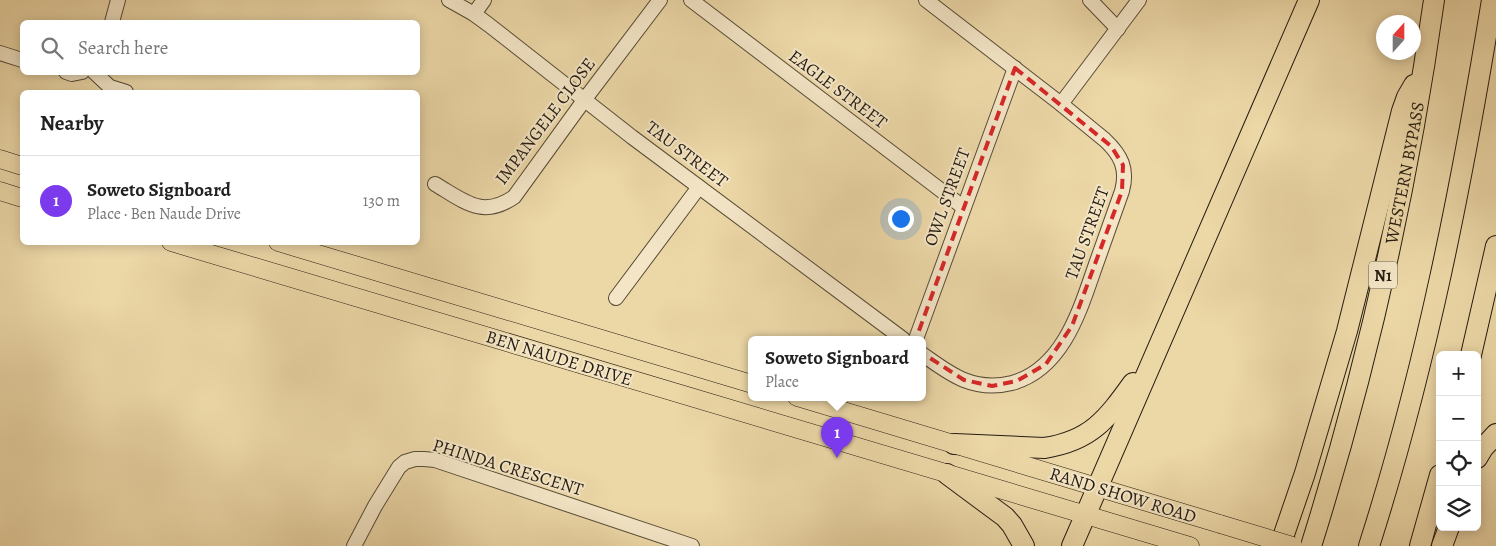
<!DOCTYPE html>
<meta charset="utf-8">
<style>
:root{--surface:#fff;--page:#f6f6f6;--text:#222;--muted:#767676;--line:#e0e0e0;--accent:#7c3aed}
body{margin:0;font-family:Alegreya,serif;background:var(--page);color:var(--text)}
.controls{position:absolute;right:15px;bottom:15px;display:grid;overflow:hidden;border-radius:8px;box-shadow:0 2px 12px #0003}
.controls button{width:45px;height:45px;display:grid;place-items:center;padding:0;border:0;border-bottom:1px solid var(--line);background:var(--surface);color:var(--text);font:25px sans-serif}
.compass{position:absolute;left:1376px;top:15px;width:45px;height:45px;border-radius:50%;background:var(--surface);box-shadow:0 2px 12px #0003;rotate:21deg}
.you{position:absolute;left:900px;top:218px;width:18px;height:18px;margin:-12px;border:4px solid #fff;border-radius:50%;background:#1a73e8;box-shadow:0 0 0 8px #1a73e833}
.badge{display:grid;place-items:center;width:32px;height:32px;border-radius:50%;background:var(--accent);color:#fff;font-size:16px;font-weight:700}
.pin{position:absolute;translate:-50% -41px;filter:drop-shadow(0 1px 2px #0008)}
.pin::after{content:'';position:absolute;top:26px;width:18px;height:15px;background:inherit;clip-path:polygon(0 0,100% 0,50% 100%)}
.popup{position:absolute;left:748px;top:336px;width:178px;height:65px;box-sizing:border-box;display:grid;place-content:center;border-radius:8px;background:var(--surface);filter:drop-shadow(0 1px 4px #0005);font-size:16px;white-space:nowrap;color:var(--muted)}
.popup b{font-size:19px;color:var(--text)}
.popup::after{content:'';position:absolute;left:50%;top:100%;margin-left:-10px;border:10px solid transparent;border-top-color:var(--surface)}
.list{margin:0;padding:0;list-style:none}
h2{display:flex;justify-content:space-between;align-items:center;height:65px;margin:0;padding:0 20px;font-size:21px}
h2 small{font-size:16px;font-weight:400;color:var(--muted)}
.list li{display:grid;grid-template-columns:32px 1fr auto;gap:15px;align-items:center;box-sizing:border-box;height:90px;padding:0 20px;border-top:1px solid var(--line)}
.list b{display:block;font-size:19px;white-space:nowrap}
.list p{margin:0;font-size:16px;white-space:nowrap;color:var(--muted)}
.list em{font-size:16px;font-style:normal;color:var(--muted)}
.icon{flex:none;width:28px;height:28px;fill:none;stroke:currentColor;stroke-width:2;stroke-linecap:round;stroke-linejoin:round}
.map{position:relative;flex:none;width:1496px;height:546px;overflow:hidden}
.search{position:absolute;background:var(--surface);box-shadow:0 2px 12px #0003;left:20px;top:20px;width:400px;height:55px;display:flex;align-items:center;gap:12px;box-sizing:border-box;padding:0 18px;border-radius:8px;color:var(--muted);font-size:19px}
.panel{position:absolute;background:var(--surface);box-shadow:0 2px 12px #0003;left:20px;top:90px;width:400px;height:155px;border-radius:8px}
.map>svg:first-child{display:block}
</style>
<div class="map">
<svg width="1496" height="546" viewBox="0 0 1496 546">
<rect width="100%" height="100%" fill="#ecd7a7"/>
<filter id="stains"><feTurbulence type="fractalNoise" baseFrequency=".004" numOctaves="4"/><feColorMatrix values="0 0 0 0 .2 0 0 0 0 .09 0 0 0 0 .02 0 0 0 .5 -.17"/></filter>
<radialGradient id="worn" r=".72"><stop offset=".6" stop-color="#630" stop-opacity="0"/><stop offset="1" stop-color="#630" stop-opacity=".3"/></radialGradient>
<g fill="none" stroke-linecap="round" stroke-linejoin="round">
<defs>
<g id="minor">
<polyline points="449,0 474,14 489,25 632,137 903,339"/>
<polyline points="691,0 963,207"/>
<polyline points="1090,0 1118,29"/>
<polyline points="474,14 484,0"/>
<polyline points="112,22 118,0"/>
<polyline points="0,53 22,60"/>
<polyline points="66,72 72,74 82,72"/>
<polyline points="94,72 110,87 126,92"/>
<polyline points="1061,104 1139,0"/>
<path d="M 435,184 C 464,201 482,219 514,197 L 585,99 L 660,0"/>
<polyline points="616,298 699,187"/>
<polyline points="916,339 1015,68"/>
<path d="M 922,354 C 935,363 949,374 964,380 C 979,386 996,387 1012,383 C 1063,369 1080,310 1095,267 C 1104,241 1113,216 1122,191 C 1128,169 1121,155 1105,140 L 1061,104 L 926,0"/>
<polyline points="354,546 375,506 399,467 405,462 415,459 424,459 435,460 692,546"/>
</g>
<g id="major">
<polyline points="0,159 22,166"/>
<polyline points="0,191 22,198"/>
<polyline points="171,242 1190,546"/>
<polyline points="278,242 752,384"/>
<polyline points="797,397 1220,524"/>
</g>
<g id="highway">
<polyline points="1471,355 1496,246"/>
<path d="M 954,444 L 1044,448 C 1091,441 1107,419 1133,383"/>
<polyline points="1477,458 1483,448 1496,434"/>
<polyline points="947,474 1005,517 1012,525 1024,546"/>
<polyline points="1072,546 1309,0"/>
<polyline points="1280,546 1305,473 1347,331 1402,111 1407,97 1414,85"/>
<path id="s1" d="M 1311,546 C 1367,368 1408,185 1434,0"/>
<path d="M 1369,546 C 1426,368 1462,184 1492,0"/>
<polyline points="1420,546 1440,475"/>
<polyline points="1442,546 1449,527"/>
</g>
</defs>
<use href="#minor" stroke="#574b36" stroke-width="16"/>
<use href="#major" stroke="#251c11" stroke-width="19"/>
<use href="#highway" stroke="#251c11" stroke-width="22"/>
<use href="#minor" stroke="#f3e5c6" stroke-width="14"/>
<use href="#major" stroke="#ecd7a7" stroke-width="18"/>
<use href="#highway" stroke="#ecd7a7" stroke-width="20"/>
<defs>
<polyline id="major-bridge" points="1220,524 1293,546"/>
</defs>
<use href="#major-bridge" stroke="#251c11" stroke-width="19" stroke-linecap="butt"/>
<use href="#major-bridge" stroke="#ecd7a7" stroke-width="18"/>
</g>
<path fill="none" stroke="#d62828" stroke-width="4" stroke-dasharray="10 6" stroke-linejoin="round" d="M 1015,68 L 1111,146 L 1123,165 L 1122,191 L 1072,326 L 1046,364 L 1017,381 L 992,386 L 964,380 L 913,347 Z"/>
<g text-anchor="middle" stroke-width="4" stroke-linejoin="round" paint-order="stroke">
<rect fill="#f3e5c6" stroke="#635847" stroke-width="1" x="1369" y="261.5" width="28" height="27" rx="4"/>
<g font-size="16" font-weight="bold" fill="#251c11">
<text x="1383" y="281">N1</text>
</g>
<g font-size="18" fill="#251c11" stroke="#f3e5c6">
<text transform="translate(838 89) rotate(37)" y="6">EAGLE STREET</text>
<text transform="translate(545 121) rotate(-53)" y="6">IMPANGELE CLOSE</text>
<text transform="translate(687 154) rotate(37)" y="6">TAU STREET</text>
<text dy="6" stroke="none"><textPath href="#s1" startOffset="385">WESTERN BYPASS</textPath></text>
<text transform="translate(947 197) rotate(-70)" y="6">OWL STREET</text>
<text transform="translate(1087 233) rotate(-70)" y="6">TAU STREET</text>
<text transform="translate(559 358) rotate(17)" y="6">BEN NAUDE DRIVE</text>
<text transform="translate(508 467) rotate(17)" y="6">PHINDA CRESCENT</text>
<text transform="translate(1123 495) rotate(17)" y="6">RAND SHOW ROAD</text>
</g>
</g>
<rect width="100%" height="100%" filter="url(#stains)"/>
<rect width="100%" height="100%" fill="url(#worn)"/>
</svg>
<div class="controls">
<button>+</button>
<button>−</button>
<button><svg class="icon" aria-label="locate" viewBox="0 0 24 24"><circle cx="12" cy="12" r="6"/><path d="M12 2v4M12 18v4M2 12h4M18 12h4"/></svg></button>
<button><svg class="icon" aria-label="layers" viewBox="0 0 24 24"><path d="M12 4l9 5-9 5-9-5zM3 14l9 5 9-5"/></svg></button>
</div>
<svg class="compass" viewBox="-18 -18 36 36"><path d="M0-13l5 13h-10z" fill="#e53935"/><path d="M0 13l5-13h-10z" fill="#767676"/></svg>
<div class="you"></div>
<div class="pin badge" style="left:837px;top:458px">1</div>
<div class="popup"><b>Soweto Signboard</b>Place</div>
<div class="search"><svg class="icon" aria-label="search" viewBox="0 0 24 24"><circle cx="10" cy="10" r="6"/><path d="M15 15l6 6"/></svg>Search here</div>
<section class="panel">
<h2>Nearby<small></small></h2>
<ul class="list">
<li><span class="badge">1</span><div><b>Soweto Signboard</b><p>Place · Ben Naude Drive</p></div><em>130 m</em></li>
</ul>
</section>
</div>
